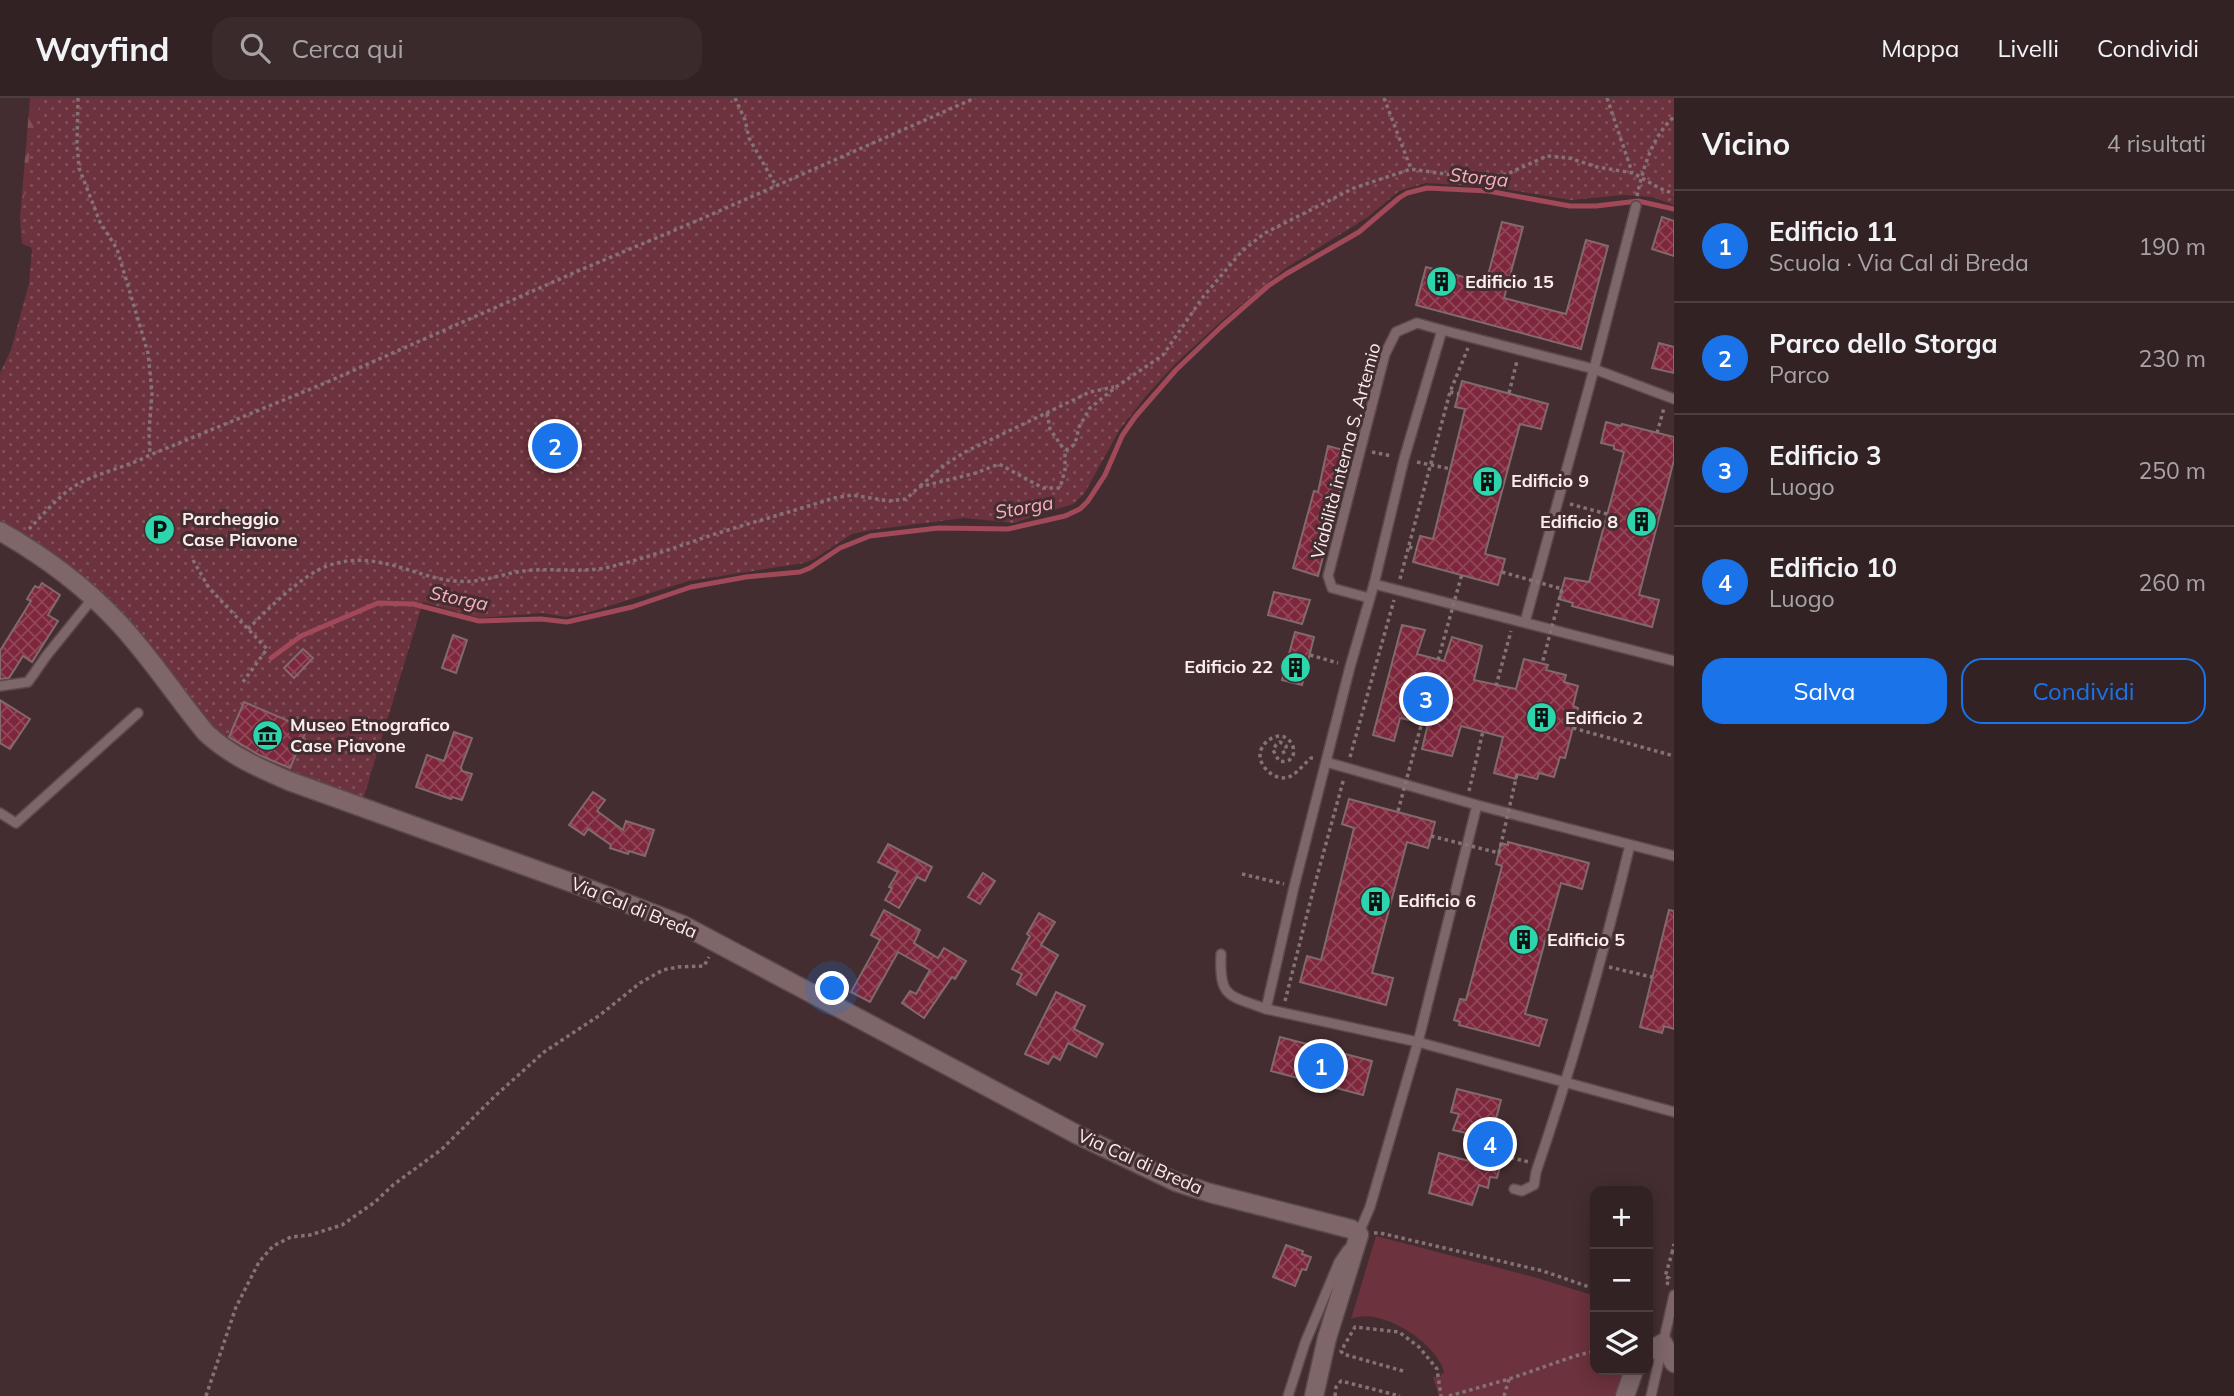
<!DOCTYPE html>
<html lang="it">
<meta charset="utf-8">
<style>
:root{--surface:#322224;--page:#3a2a2c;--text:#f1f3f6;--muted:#a8a4a6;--line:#4d3f41;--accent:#1a73e8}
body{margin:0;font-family:Mulish,sans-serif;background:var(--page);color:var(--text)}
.controls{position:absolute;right:21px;bottom:21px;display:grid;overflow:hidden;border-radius:14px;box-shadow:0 4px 18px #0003}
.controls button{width:63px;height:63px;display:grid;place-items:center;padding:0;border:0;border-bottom:2px solid var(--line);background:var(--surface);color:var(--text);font:35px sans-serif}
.you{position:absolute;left:833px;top:891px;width:24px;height:24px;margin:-18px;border:5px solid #fff;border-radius:50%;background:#1a73e8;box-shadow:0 0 0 10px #1a73e833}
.badge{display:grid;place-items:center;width:46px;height:46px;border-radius:50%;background:var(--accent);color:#fff;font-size:23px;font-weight:700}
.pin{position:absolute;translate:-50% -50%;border:4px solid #fff;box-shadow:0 2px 7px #0006}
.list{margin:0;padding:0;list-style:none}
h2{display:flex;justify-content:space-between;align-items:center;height:91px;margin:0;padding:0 28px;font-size:30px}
h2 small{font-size:23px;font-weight:400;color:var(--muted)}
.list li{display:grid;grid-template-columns:46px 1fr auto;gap:21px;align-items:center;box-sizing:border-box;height:112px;padding:0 28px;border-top:2px solid var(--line)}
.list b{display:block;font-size:26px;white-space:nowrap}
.list p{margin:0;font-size:23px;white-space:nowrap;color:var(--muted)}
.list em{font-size:23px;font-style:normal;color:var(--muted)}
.actions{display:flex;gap:14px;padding:21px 28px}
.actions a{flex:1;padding:16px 0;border:2px solid var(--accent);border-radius:21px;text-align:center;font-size:24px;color:var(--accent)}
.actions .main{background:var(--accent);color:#fff}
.icon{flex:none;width:38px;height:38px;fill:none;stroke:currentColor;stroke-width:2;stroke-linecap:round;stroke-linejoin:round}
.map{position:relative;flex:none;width:1674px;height:1298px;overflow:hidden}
header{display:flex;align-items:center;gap:42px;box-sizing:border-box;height:98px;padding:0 35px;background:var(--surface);border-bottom:2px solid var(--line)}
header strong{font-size:33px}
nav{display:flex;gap:38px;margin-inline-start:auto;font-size:24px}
.search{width:490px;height:63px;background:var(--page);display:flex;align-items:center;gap:18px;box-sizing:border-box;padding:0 24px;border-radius:21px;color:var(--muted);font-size:26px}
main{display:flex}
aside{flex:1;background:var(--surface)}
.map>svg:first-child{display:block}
</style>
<header>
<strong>Wayfind</strong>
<div class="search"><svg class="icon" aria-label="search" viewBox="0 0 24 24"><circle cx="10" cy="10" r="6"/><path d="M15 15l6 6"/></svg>Cerca qui</div>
<nav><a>Mappa</a><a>Livelli</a><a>Condividi</a></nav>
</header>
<main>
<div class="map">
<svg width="1674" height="1298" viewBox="0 0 1674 1298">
<defs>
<pattern id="forest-firs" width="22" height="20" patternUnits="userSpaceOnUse" patternTransform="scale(1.75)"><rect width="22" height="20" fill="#6c323d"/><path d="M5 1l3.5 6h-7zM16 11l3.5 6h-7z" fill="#825059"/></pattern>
<pattern id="park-dots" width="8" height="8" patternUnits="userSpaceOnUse" patternTransform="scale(1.75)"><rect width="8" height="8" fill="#6c323d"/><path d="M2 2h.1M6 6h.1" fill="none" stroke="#825059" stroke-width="1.8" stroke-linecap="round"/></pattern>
<pattern id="building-cross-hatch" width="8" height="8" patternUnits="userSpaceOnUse" patternTransform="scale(1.75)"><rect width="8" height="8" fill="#7e273c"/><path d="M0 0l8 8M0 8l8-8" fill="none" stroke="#914758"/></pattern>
</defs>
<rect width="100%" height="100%" fill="#432d30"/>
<path fill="#6c323d" d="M 1376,1138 L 1534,1179 L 1595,1198 L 1595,1272 L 1632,1272 L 1623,1298 L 1439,1298 L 1433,1279 L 1439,1279 L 1444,1274 C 1437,1245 1380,1208 1351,1221 Z"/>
<polygon fill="url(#forest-firs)" points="30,0 44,0 36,151 22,146 20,120"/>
<polygon fill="url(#park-dots)" points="41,0 1674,0 1674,107 1652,99 1624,97 1571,102 1492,89 1426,85 1399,93 1368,119 1286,170 1225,220 1176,265 1146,298 1120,331 1084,396 1073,406 1014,425 964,420 871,432 852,436 814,461 804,465 689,483 590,514 566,519 542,515 479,520 423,504 362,705 289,679 222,643 120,516 86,482 0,427 0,275 11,252 29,185 32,152 21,124 31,45"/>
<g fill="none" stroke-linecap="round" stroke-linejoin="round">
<polyline stroke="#a14859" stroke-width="5" points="271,560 301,538 378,505 413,506 479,523 541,521 567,524 632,509 691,489 746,479 800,474 810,470 840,450 870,438 938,430 1008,431 1065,418 1080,411 1088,403 1105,377 1122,338 1135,319 1176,272 1221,229 1268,188 1286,176 1359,134 1399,100 1407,95 1427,90 1488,93 1570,108 1596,108 1638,103 1674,111"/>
</g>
<g fill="url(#building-cross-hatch)" stroke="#81696c" stroke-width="2">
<polygon points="1662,119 1674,123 1674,158 1652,151"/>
<polygon points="1502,124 1523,129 1504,200 1566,216 1586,142 1608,148 1581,251 1416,207 1426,169 1486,185"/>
<polygon points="1659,245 1674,249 1674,275 1652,270"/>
<polygon points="1462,283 1548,306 1541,331 1520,326 1485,456 1505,461 1498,487 1413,464 1420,438 1433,441 1465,311 1455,309"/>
<polygon points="1606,324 1621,328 1622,326 1674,339 1674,362 1639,497 1659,502 1652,529 1572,508 1573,505 1559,501 1565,480 1589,484 1624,354 1614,351 1614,348 1601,345"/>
<polygon points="1328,348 1350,354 1318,478 1293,470 1314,393 1318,394"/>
<polygon points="42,485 60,497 48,517 58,523 32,564 23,558 9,580 0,581 0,553 31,503 27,501 35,488 39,490"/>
<polygon points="1274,494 1310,502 1302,526 1268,517"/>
<polygon points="1402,527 1425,532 1417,556 1444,563 1452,539 1482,548 1474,582 1516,591 1524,561 1548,567 1546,572 1566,577 1564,584 1578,588 1573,608 1578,610 1565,660 1560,659 1554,679 1539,675 1537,681 1517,676 1516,681 1494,675 1503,639 1461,628 1452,658 1422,651 1428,626 1400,620 1394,643 1373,637"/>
<polygon points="1295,534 1314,539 1302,587 1282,582"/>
<polygon points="453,537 467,542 456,575 442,570"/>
<polygon points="303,551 313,560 294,580 284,570"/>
<polygon points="0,602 30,621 10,651 0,645"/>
<polygon points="244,604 307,631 290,670 259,657 229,639"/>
<polygon points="454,634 472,640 461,669 462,673 472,676 462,702 452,699 451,701 416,689 427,657 444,663"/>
<polygon points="593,694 605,702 597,713 623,732 626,723 654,732 645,758 629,753 628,756 610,750 611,747 588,731 584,737 569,727"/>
<polygon points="1349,701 1435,724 1428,750 1407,744 1372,875 1393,880 1386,907 1300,884 1307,858 1321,862 1354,730 1342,726"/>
<polygon points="1508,744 1589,765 1582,791 1561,785 1525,916 1547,922 1539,948 1459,927 1460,924 1454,922 1460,901 1466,902 1502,768 1496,766 1501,745 1508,747"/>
<polygon points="888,746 932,769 925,783 917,779 899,810 885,802 892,790 889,789 898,774 878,764"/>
<polygon points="983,775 995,783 980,806 968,799"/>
<polygon points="884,812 920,832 914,845 938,860 944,850 966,863 955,881 952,879 924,920 902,905 910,893 916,896 930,872 898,854 870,904 851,894 880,842 871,837"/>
<polygon points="1669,812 1674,813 1674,931 1664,928 1662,935 1640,929"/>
<polygon points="1039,815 1055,824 1041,847 1058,857 1036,897 1017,886 1022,876 1012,871 1030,838 1027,836"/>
<polygon points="1056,894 1085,908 1074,931 1103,946 1096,959 1068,945 1060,962 1053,958 1048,966 1025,956"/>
<polygon points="1280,939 1372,963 1363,997 1271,973"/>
<polygon points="1457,991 1501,1002 1496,1021 1505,1024 1503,1034 1509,1036 1497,1080 1490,1079 1488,1090 1479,1087 1472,1107 1429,1095 1439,1055 1469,1063 1475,1037 1453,1032 1459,1016 1451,1014"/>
<polygon points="1286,1147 1303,1153 1302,1156 1311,1159 1306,1172 1302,1171 1295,1188 1273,1179"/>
</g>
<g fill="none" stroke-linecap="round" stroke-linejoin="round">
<defs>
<g id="service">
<polyline points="1674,301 1594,271 1442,232 1404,361 1374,486 1350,569 1294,789 1266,911 1418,944 1674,1014"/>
<polyline points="1374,486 1674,563"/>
<polyline points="1369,500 1332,490 1328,478 1385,256 1396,234 1417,225 1442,232"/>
<polyline points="1525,524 1594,271 1636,108"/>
<polyline points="0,588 28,584 47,557 93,500"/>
<polyline points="1326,664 1477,707 1674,758"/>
<polyline points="0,715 16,725 138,615"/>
<path d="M 1221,856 C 1219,901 1229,897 1266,911"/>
<path d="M 1514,1091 L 1522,1093 L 1534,1087 L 1536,1074 C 1573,966 1603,858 1630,747"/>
<polyline points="1358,1137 1370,1109 1418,944 1477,707"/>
<polyline points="1288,1298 1305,1245 1339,1164 1348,1151"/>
<polyline points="1651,1298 1674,1197"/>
</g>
<g id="minor">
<path d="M 0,433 C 42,457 82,486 115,521 C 149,556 175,598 206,635 C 231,658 259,670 289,683 L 581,788 L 683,827 L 1078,1037 L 1176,1084 L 1210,1095 L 1351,1131 L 1359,1137 L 1327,1240 L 1314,1298"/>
<polyline points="1648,1254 1663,1245 1674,1265"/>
<polyline points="1625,1298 1634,1272"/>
</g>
</defs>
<use href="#service" stroke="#5b494b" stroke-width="12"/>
<use href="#minor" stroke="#5b494b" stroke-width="21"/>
<g stroke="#857274" stroke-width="3.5" stroke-dasharray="3.5 3.5" stroke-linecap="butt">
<polyline points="78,0 77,45 79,70 100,124 117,151 148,255 152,295 149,333 150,357"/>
<polyline points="735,0 745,22 749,40 776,88"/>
<polyline points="1384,0 1411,71"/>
<polyline points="1607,0 1632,74"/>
<path d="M 1637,98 C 1643,71 1652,38 1674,19"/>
<polyline points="1450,294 1459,296"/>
<polyline points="1509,295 1517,263"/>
<polyline points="1047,315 1050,331 1065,353"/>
<polyline points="1657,335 1664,310"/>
<polyline points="1372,354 1392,358"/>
<polyline points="1417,364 1451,371"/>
<polyline points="920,388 946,366 965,354 1090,294 1114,289"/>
<polyline points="1570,406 1607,416"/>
<path d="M 29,431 C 44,416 59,397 78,386 C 100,374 127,369 150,357 L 325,285 L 578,173 L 701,121 L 975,0"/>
<polyline points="1409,449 1417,451"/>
<polyline points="193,462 209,490 267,551 243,584"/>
<polyline points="1400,481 1450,294 1468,250"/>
<path d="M 248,531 C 267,512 302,477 327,468 C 383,448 422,488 473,483 C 494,481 515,472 536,472 C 559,471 582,474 605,470 C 641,462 676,449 712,437 C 753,424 794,413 834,400 L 852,397 L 889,403 L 906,401 L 919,389 L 976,375 L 999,366 L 1043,390 L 1060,390 L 1065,372 L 1065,353 L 1075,346 L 1079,329 L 1090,310 L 1116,289 L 1163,257 L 1203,199 L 1242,153 L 1265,135 L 1354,90 L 1411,71 L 1452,77 L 1481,79 L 1507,76 L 1547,58 L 1569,60 L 1597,69 L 1633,75 L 1659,90 L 1674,96"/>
<polyline points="1310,557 1338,565"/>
<polyline points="1496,588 1511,533"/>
<polyline points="1573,630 1674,658"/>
<path d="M 1282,655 L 1286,653 L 1286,648 L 1280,644 L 1276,647 L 1273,652 L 1279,663 C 1304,668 1294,629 1272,640 C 1267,643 1263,646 1261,652 C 1255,667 1277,686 1291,678 C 1298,674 1305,665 1311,660 L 1314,660"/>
<polyline points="1350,659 1394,502"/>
<polyline points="1469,693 1483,633"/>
<polyline points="1242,776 1284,786"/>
<polyline points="1609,869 1652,879"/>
<polyline points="1285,903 1313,793 1344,680"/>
<polyline points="1504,1058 1529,1064"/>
<polyline points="1374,1135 1380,1135 1543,1173 1595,1191"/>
<polyline points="1672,1155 1674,1146"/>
<polyline points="1667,1187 1669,1180 1665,1179 1672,1155"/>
<polyline points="1403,1273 1343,1256 1341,1253 1355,1229 1399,1234 1419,1249 1437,1271 1441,1298"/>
<polyline points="206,1298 236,1209 259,1164 273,1148 291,1139 310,1137 342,1127 375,1104 393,1087 442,1051 494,999 544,954 600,917 640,885 663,872 678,869 704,868 709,859"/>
<polyline points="1335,1298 1336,1289 1341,1283 1400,1298"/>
<polyline points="1449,1298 1509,1281 1575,1258 1595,1253"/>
<polyline points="1504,1298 1509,1281"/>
</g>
<use href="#service" stroke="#7e6669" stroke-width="9"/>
<use href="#minor" stroke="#7e6669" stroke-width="18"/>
<g stroke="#857274" stroke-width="3.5" stroke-dasharray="3.5 3.5" stroke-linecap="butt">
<polyline points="1502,474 1562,491 1542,566"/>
<polyline points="1438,562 1462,476"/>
<polyline points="1398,713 1422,624"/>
<polyline points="1431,738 1499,755 1517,676"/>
</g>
</g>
<defs>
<symbol id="building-disc" viewBox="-11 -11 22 22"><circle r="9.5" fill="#2cd5ab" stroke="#432d30"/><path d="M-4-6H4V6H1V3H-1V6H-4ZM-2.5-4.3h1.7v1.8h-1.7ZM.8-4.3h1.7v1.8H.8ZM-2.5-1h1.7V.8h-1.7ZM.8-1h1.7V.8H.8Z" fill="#111"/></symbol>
<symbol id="parking-disc" viewBox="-11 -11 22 22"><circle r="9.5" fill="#2cd5ab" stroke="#432d30"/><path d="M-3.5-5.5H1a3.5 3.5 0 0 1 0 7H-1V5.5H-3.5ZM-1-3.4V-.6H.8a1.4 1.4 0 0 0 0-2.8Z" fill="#111"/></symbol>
<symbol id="museum-disc" viewBox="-11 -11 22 22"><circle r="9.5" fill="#2cd5ab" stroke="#432d30"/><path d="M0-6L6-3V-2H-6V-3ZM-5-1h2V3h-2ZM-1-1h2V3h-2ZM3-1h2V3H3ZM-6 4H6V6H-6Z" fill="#111"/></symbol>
</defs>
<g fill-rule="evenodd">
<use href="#building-disc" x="1424" y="166" width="35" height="35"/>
<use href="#building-disc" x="1470" y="366" width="35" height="35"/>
<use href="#building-disc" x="1624" y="406" width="35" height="35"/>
<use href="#parking-disc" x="142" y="414" width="35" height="35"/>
<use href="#building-disc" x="1278" y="552" width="35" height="35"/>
<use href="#building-disc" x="1524" y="602" width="35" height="35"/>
<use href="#museum-disc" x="250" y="620" width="35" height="35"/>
<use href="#building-disc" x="1358" y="786" width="35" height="35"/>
<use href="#building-disc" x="1506" y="824" width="35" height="35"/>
</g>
<g text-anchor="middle" stroke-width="6" stroke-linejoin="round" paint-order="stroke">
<g font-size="18" font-weight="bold" fill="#fbedee" stroke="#432d30" text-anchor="start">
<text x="1465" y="190">Edificio 15</text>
<text x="1511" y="389">Edificio 9</text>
<text x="182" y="427">Parcheggio<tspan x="182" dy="21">Case Piavone</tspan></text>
<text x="1618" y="430" text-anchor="end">Edificio 8</text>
<text x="1273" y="575" text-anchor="end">Edificio 22</text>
<text x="1565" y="626">Edificio 2</text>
<text x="290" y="633">Museo Etnografico<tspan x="290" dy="21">Case Piavone</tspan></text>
<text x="1398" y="809">Edificio 6</text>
<text x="1547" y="848">Edificio 5</text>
</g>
<g font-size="18" fill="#fbedee" stroke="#432d30">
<text transform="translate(1346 353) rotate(-75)" y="6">Viabilità interna S. Artemio</text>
<text transform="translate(634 810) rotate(22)" y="6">Via Cal di Breda</text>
<text transform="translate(1140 1064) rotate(24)" y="6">Via Cal di Breda</text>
</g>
<g font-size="19" font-style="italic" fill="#fbafba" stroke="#432d30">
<text transform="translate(1479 79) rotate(6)" y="7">Storga</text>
<text transform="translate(1024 409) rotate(-10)" y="7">Storga</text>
<text transform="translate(459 500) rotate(12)" y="7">Storga</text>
</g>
</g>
</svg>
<div class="controls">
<button>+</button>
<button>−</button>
<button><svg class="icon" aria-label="layers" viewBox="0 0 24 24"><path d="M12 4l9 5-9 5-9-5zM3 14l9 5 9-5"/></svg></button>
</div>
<div class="you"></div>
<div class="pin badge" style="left:1321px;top:968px">1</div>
<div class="pin badge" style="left:555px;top:348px">2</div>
<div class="pin badge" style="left:1426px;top:601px">3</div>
<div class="pin badge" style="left:1490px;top:1046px">4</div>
</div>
<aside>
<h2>Vicino<small>4 risultati</small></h2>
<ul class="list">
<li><span class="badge">1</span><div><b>Edificio 11</b><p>Scuola · Via Cal di Breda</p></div><em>190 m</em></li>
<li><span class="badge">2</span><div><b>Parco dello Storga</b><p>Parco</p></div><em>230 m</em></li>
<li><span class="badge">3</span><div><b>Edificio 3</b><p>Luogo</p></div><em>250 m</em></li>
<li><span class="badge">4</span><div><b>Edificio 10</b><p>Luogo</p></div><em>260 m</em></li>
</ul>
<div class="actions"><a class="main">Salva</a><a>Condividi</a></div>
</aside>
</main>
